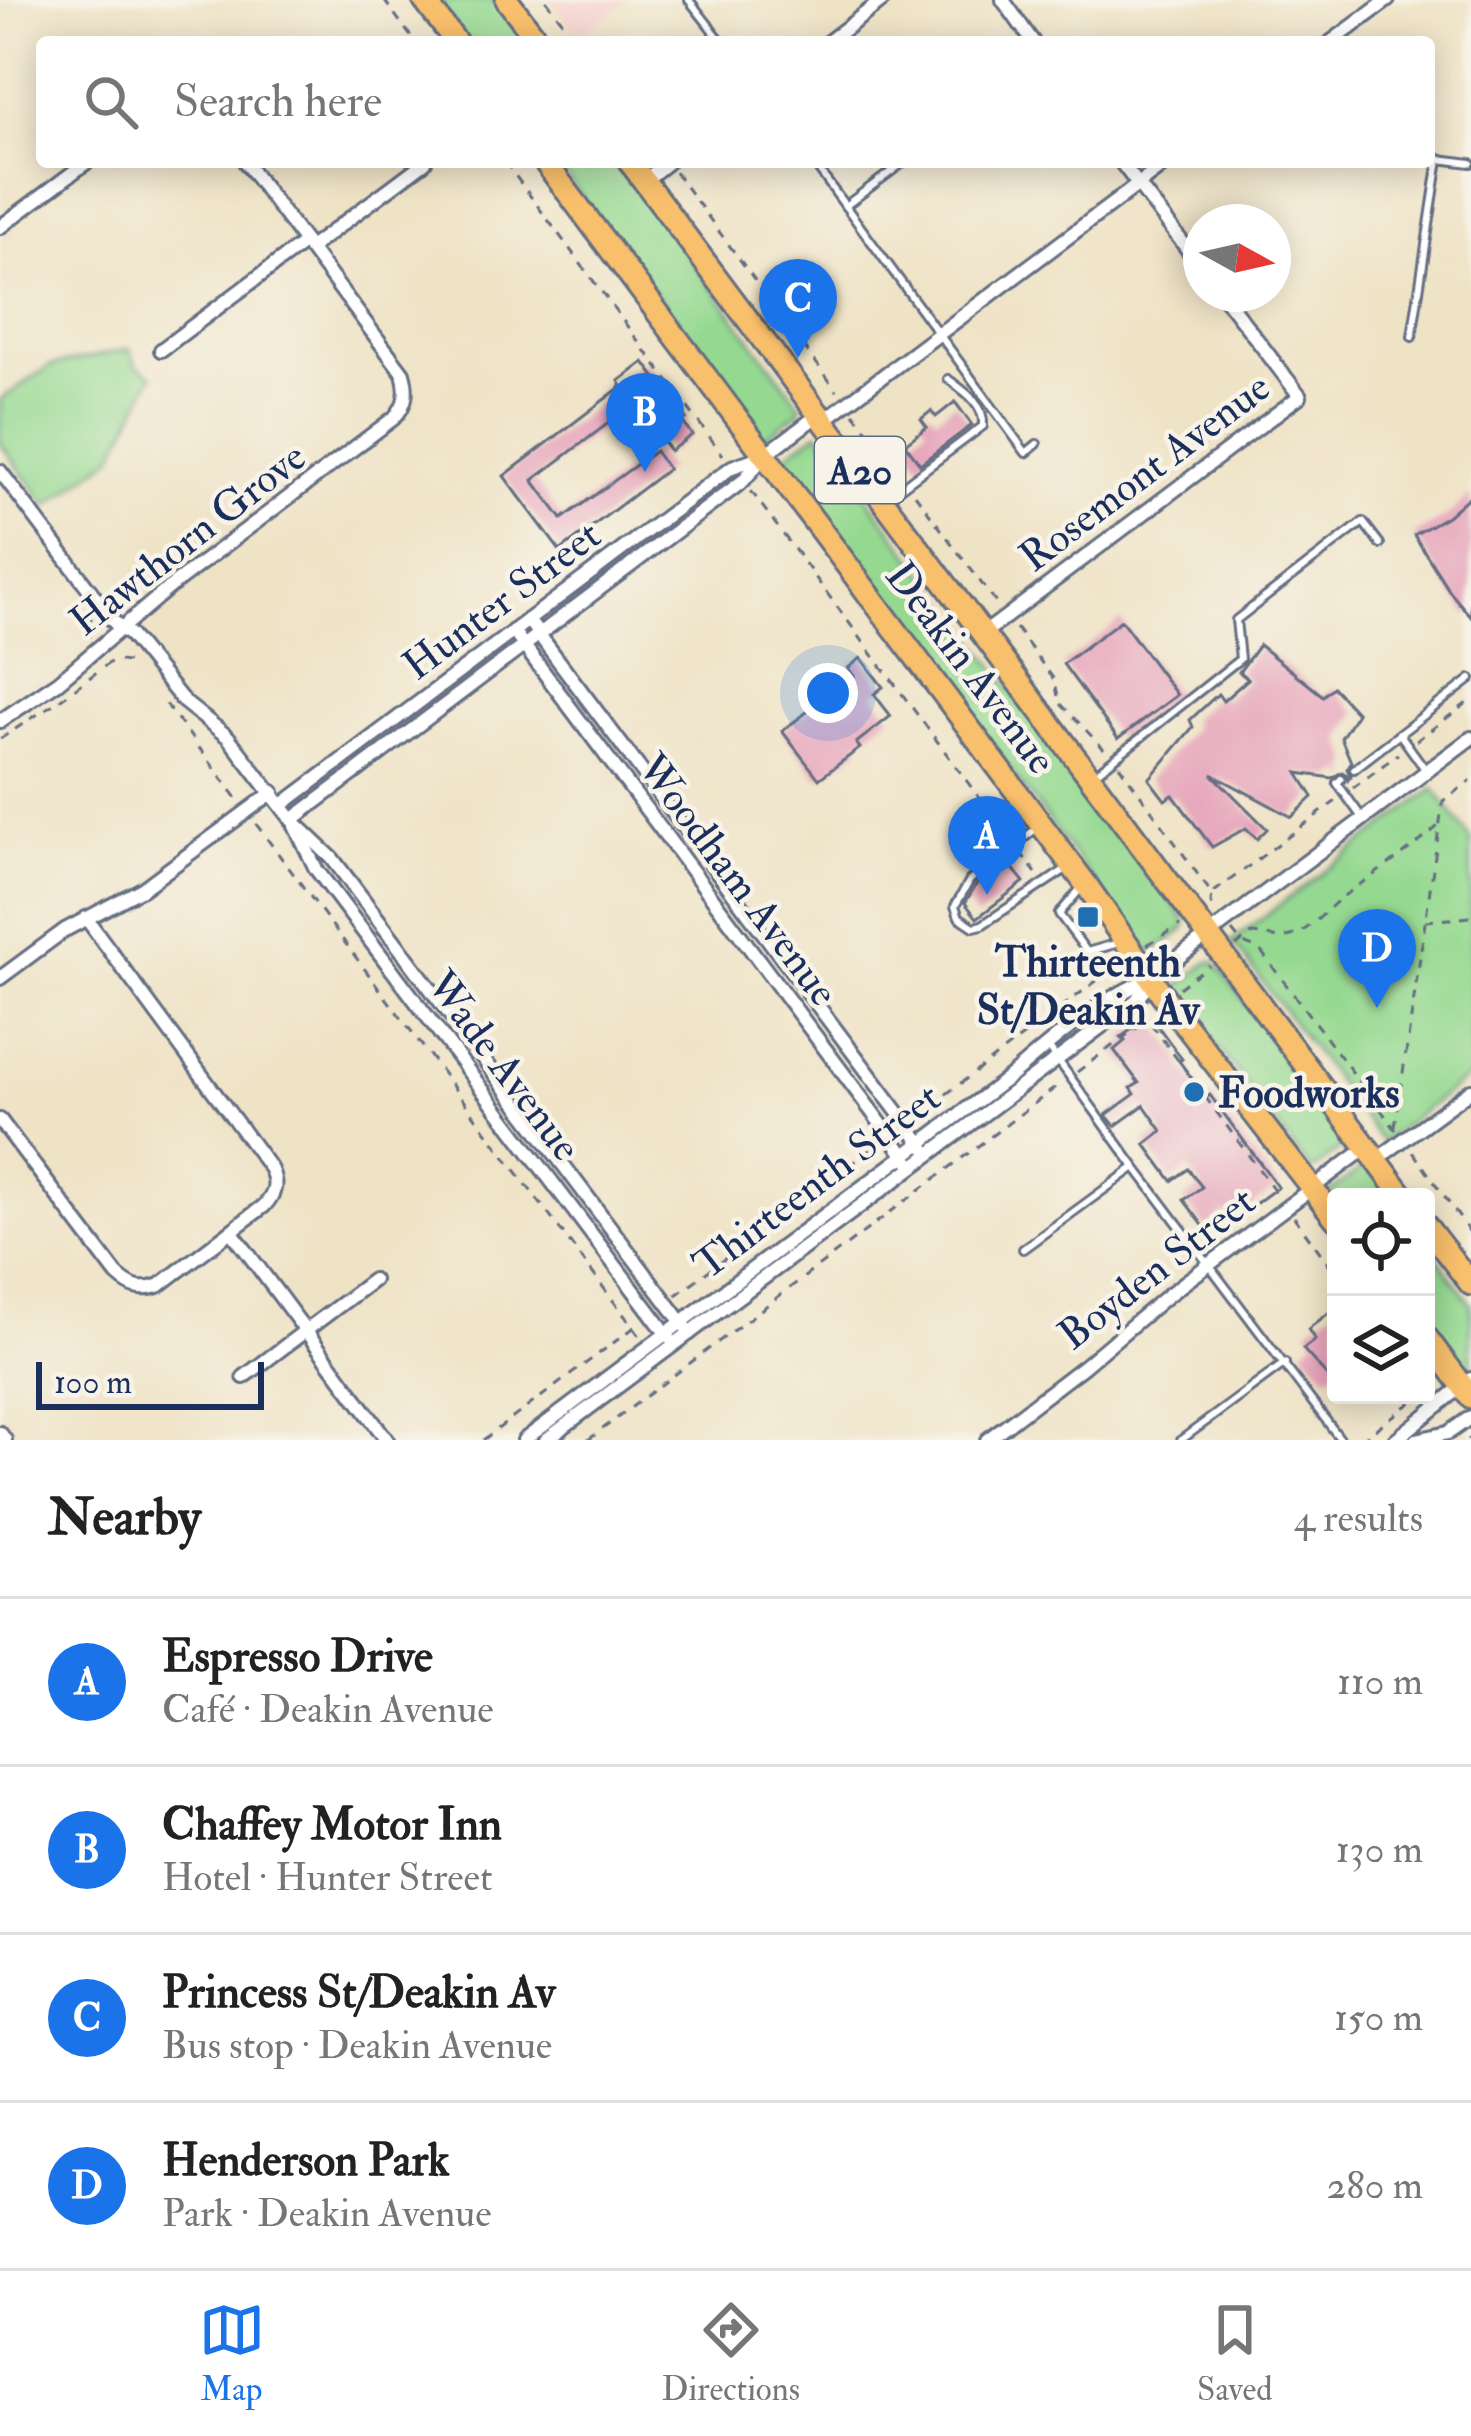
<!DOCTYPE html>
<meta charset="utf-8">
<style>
:root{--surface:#fff;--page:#f6f6f6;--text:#222;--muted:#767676;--line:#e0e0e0;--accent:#1a73e8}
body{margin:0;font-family:"IM FELL Double Pica",serif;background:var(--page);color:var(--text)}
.controls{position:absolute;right:36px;bottom:36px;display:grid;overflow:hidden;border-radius:12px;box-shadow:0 6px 30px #0003}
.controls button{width:108px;height:108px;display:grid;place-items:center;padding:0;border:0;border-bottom:3px solid var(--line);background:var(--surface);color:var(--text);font:60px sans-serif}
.compass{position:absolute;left:1183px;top:204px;width:108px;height:108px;border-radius:50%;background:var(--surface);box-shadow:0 6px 30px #0003;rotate:98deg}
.scale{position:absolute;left:36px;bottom:30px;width:228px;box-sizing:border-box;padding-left:12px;border:6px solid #1b2f5e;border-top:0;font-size:33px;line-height:42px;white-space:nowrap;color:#1b2f5e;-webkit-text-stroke:9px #f7f3e8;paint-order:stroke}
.you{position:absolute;left:828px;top:693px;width:42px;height:42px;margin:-30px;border:9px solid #fff;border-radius:50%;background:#1a73e8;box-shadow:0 0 0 18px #1a73e833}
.badge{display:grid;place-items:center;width:78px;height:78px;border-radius:50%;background:var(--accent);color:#fff;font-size:39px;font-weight:700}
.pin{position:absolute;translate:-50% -99px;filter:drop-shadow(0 3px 6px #0008)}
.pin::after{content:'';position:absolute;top:63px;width:42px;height:36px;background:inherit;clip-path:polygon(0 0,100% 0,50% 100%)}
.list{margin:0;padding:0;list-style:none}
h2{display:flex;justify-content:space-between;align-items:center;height:156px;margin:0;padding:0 48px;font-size:51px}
h2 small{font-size:39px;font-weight:400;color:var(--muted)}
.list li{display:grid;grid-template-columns:78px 1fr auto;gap:36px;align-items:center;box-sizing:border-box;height:168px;padding:0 48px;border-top:3px solid var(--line)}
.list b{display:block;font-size:45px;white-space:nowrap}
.list p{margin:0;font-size:39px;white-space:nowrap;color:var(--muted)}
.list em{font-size:39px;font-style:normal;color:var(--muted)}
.icon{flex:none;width:66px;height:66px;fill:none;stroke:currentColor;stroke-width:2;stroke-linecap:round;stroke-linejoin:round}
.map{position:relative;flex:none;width:1471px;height:1440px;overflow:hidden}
.search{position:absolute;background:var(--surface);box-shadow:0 6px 30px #0003;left:36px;right:36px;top:36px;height:132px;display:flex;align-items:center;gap:30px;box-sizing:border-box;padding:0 42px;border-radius:12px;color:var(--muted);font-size:45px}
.sheet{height:828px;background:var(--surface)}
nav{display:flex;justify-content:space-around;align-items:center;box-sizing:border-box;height:168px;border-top:3px solid var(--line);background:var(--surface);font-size:33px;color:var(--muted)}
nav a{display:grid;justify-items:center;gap:6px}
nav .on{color:var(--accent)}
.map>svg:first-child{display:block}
</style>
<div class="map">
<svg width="1471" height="1440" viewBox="0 0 1471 1440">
<rect width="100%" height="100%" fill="#f7f3e8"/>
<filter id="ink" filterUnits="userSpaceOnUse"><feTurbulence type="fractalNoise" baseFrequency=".00833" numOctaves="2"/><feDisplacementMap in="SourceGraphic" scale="24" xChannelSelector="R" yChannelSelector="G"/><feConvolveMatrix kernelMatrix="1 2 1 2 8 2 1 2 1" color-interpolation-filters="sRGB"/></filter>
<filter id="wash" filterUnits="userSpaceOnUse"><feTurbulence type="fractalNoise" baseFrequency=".004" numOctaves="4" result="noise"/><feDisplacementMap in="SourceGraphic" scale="48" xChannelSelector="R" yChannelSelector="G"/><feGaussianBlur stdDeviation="2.7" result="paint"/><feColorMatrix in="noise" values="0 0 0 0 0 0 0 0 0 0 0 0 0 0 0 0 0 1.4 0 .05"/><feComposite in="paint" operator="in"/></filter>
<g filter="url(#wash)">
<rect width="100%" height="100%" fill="#efe3c6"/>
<polygon fill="#f7d0cd" points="552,0 627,0 579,36"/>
<g fill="#95d991" stroke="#588478" stroke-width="3">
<polygon points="435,0 497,0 528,42 466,42"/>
<polygon points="556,162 618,162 801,406 800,411 767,436 762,436"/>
<polygon points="130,349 136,365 153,375 113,457 47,506 0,443 0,400 50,366"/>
<polygon points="818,432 1184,918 1186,924 1184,929 1155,951 1145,950 782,464 783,457"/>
<polygon points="1434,789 1471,839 1471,1075 1382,1142 1232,941"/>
<polygon points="1209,962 1215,962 1350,1140 1315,1169 1310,1169 1178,994 1179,985"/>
<polygon points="1365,1166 1369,1166 1392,1197 1336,1197 1336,1203 1330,1192"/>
<polygon points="1426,1243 1471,1304 1471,1366 1466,1370 1426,1319"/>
</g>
<g id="blocks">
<g fill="#e6a3ba">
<polygon points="644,362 686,419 682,421 692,435 670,451 635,403 533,480 562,519 655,451 668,469 560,551 504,476 622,386 619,381"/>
<polygon points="955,402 972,425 920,464 905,444 927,427 921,419 931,411 936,417"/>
<polygon points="1471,495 1471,617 1450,592 1414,535 1447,516"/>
<polygon points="1121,620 1177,695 1118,739 1063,664"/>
<polygon points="1259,645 1323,696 1333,687 1357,713 1341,738 1351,762 1347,769 1351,776 1348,780 1347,775 1342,772 1332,778 1298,773 1313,797 1292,817 1212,774 1267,829 1257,839 1246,828 1212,847 1173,795 1165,800 1149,779 1193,727 1190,720 1218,694 1223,701 1248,679 1239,672"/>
<polygon points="861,658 883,687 874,694 891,716 856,743 860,748 819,779 782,731 854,676 848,668"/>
<polygon points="1011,866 1024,882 977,918 965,903 976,885 992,872 996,878"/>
<polygon points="1145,1020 1154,1021 1182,1059 1179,1061 1206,1098 1210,1095 1278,1187 1232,1221 1226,1212 1205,1228 1184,1200 1202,1187 1188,1169 1172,1181 1145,1144 1162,1131 1144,1105 1115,1126 1106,1115 1135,1094 1131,1088 1139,1083 1114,1050 1125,1041 1121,1037"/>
<polygon points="1336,1307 1336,1370 1327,1376 1303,1349 1315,1340 1308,1329"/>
</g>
</g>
</g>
<g filter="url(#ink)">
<use href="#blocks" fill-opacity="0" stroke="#656e82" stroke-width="3"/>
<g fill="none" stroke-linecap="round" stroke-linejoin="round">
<defs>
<g id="service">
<polyline points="689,0 722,42"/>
<polyline points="813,162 1026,453 1037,444"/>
<polyline points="845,206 904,162"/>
<polyline points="1412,337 1439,159 1471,163"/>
<path d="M 887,498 L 983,426 C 985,404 964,391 948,379"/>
<polyline points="1399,733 1425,769"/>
<polyline points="1354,769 1471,679"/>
<polyline points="1096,773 1240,659 1236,620 1363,522 1380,544"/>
<polyline points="1341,779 1337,783 1363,819"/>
<polyline points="1037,828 970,880 955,906 959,917 974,927 982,925 1069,867"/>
<polyline points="1082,887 1059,914 1087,952 1122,942"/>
<polyline points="1047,1045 1135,1167 1341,1440"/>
<polyline points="1023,1249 1135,1167"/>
<polyline points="1181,1440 1285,1363"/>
</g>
<g id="minor">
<polyline points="1003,0 1033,42"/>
<polyline points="828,42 883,0"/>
<polyline points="1331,42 1388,0"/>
<polyline points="1121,162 1201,267"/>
<polyline points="644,181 668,162"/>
<polyline points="0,227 87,162"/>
<polyline points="310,248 425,162"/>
<polyline points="161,350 305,242"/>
<polyline points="823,421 1168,162"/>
<polyline points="0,471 114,622 130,635 184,702 228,737 292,820 332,858 690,1333"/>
<polyline points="528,620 924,1147"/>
<polyline points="513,631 908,1160"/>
<polyline points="983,634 1300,396 1222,294"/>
<path d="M 0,721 L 58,682 L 170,587 L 394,418 C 407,404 408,391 403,373 L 245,162"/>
<polyline points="282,805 732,467 760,457"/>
<polyline points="292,820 743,481 765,455 818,415"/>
<polyline points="295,826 316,869 669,1337"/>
<polyline points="0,978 65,930 142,889 273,792"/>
<path d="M 0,1120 L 117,1275 C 131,1288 142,1292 160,1285 L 264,1206 C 275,1194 278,1183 270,1168 L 86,918"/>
<polyline points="1376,1160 1471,1090"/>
<polyline points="232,1232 387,1440"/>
<polyline points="244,1377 373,1280"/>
<polyline points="0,1433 5,1440"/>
<path d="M 524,1440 L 1012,1075 C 1054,1039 1099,1000 1151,978 L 1471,738"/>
<polyline points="546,1440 1137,1000 1150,979"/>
<polyline points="987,1440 1084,1366 1168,1295 1366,1148"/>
<polyline points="1395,1440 1471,1379"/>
<polyline points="1416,1440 1448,1433 1471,1417"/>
</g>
<g id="trunk">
<polyline points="424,0 456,42"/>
<polyline points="507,0 539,42"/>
<polyline points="545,162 1085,883 1169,1004 1336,1219"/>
<polyline points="630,162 1404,1197"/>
<polyline points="1426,1226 1471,1284"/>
<polyline points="1426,1337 1471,1397"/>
</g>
</defs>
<use href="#service" stroke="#656e82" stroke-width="12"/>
<use href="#minor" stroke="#656e82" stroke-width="18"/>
<use href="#trunk" stroke="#656e82" stroke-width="27"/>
<g stroke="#656e82" stroke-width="3" stroke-dasharray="9 9" stroke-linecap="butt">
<polyline points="384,0 415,42"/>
<polyline points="546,0 578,42"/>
<polyline points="505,162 723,455"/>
<polyline points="675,172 837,391"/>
<polyline points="854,413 899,472"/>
<polyline points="751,491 1007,835"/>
<polyline points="915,494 999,607"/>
<polyline points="88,612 93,625 90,637"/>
<polyline points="1016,628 1055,681 1059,702 1104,749"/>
<polyline points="166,704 240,802"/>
<polyline points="0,739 61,699 113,660 134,663"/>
<polyline points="1416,741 1471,700"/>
<polyline points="1119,765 1212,894 1211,903 1215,909"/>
<polyline points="1353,788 1398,754"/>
<polyline points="256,824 639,1335"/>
<polyline points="1020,852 1036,873"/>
<polyline points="1214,892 1336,801"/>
<polyline points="1425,921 1471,917"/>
<polyline points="1232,931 1241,942 1260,950 1396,1130"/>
<polyline points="1147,945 1180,925"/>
<path d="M 1236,946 L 1252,934 C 1264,935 1279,940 1291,936 C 1312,930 1327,908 1345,895 C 1376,872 1409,853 1438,826"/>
<polyline points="1104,961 1118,976"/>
<polyline points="1179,988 1209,965"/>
<polyline points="1077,1072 1142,1024 1152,1025 1278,1195"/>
<polyline points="917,1116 1111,970"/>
<polyline points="1395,1127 1443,801 1471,780"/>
<polyline points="1413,1152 1471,1234"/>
<polyline points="1294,1217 1336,1274"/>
<polyline points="676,1295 880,1143"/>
<polyline points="483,1440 640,1323"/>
<polyline points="588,1440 1059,1085"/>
<polyline points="1361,1440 1421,1395"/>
<polyline points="1467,1440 1471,1437"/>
</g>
<use href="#service" stroke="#fff" stroke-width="6"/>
<use href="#minor" stroke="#fff" stroke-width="12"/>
<use href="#trunk" stroke="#f8bf6c" stroke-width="21"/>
</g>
</g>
<g fill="#1f6fb2" stroke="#f7f3e8" stroke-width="4.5">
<rect x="1076" y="905" width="24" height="24" rx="6"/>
<circle cx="1194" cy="1092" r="12"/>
</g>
<g text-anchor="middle" stroke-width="9" stroke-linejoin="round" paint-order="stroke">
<rect fill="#f7f3e8" stroke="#5d6a87" stroke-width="3" x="815" y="437" width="90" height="66" rx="9"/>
<g font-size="39" font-weight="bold" fill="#1b2f5e">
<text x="860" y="484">A20</text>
</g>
<g font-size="42" fill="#1b2f5e" stroke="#f7f3e8">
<text transform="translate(1144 471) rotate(-37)" y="15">Rosemont Avenue</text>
<text transform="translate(187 538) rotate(-38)" y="15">Hawthorn Grove</text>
<text transform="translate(501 599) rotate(-37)" y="15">Hunter Street</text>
<text transform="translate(972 667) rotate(53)" y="15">Deakin Avenue</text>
<text transform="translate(739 879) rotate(53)" y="15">Woodham Avenue</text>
<text transform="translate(505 1065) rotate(53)" y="15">Wade Avenue</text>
<text transform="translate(816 1180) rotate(-37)" y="15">Thirteenth Street</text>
<text transform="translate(1156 1267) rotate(-38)" y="15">Boyden Street</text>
</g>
<g font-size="42" font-weight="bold" fill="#1b2f5e" stroke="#f7f3e8">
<text x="1088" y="976">Thirteenth<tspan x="1088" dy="48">St/Deakin Av</tspan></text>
<text x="1218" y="1107" text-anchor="start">Foodworks</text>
</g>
</g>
</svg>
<div class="controls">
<button><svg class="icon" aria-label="locate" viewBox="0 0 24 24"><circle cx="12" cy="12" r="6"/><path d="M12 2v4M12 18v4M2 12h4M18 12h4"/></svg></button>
<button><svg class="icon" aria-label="layers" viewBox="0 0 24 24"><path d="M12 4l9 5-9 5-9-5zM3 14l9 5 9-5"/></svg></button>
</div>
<svg class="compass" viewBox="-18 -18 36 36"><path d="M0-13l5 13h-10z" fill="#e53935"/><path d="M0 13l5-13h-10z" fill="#767676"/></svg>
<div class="scale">100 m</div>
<div class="you"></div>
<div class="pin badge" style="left:987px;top:895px">A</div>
<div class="pin badge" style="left:645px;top:472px">B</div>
<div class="pin badge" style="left:798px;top:358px">C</div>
<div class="pin badge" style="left:1377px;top:1008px">D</div>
<div class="search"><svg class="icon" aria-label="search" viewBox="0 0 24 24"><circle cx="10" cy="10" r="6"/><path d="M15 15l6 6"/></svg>Search here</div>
</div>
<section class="sheet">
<h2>Nearby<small>4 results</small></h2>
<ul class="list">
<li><span class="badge">A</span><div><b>Espresso Drive</b><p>Café · Deakin Avenue</p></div><em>110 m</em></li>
<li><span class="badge">B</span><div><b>Chaffey Motor Inn</b><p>Hotel · Hunter Street</p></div><em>130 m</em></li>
<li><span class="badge">C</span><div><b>Princess St/Deakin Av</b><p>Bus stop · Deakin Avenue</p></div><em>150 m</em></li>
<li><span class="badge">D</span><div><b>Henderson Park</b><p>Park · Deakin Avenue</p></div><em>280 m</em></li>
</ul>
</section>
<nav>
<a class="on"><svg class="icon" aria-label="map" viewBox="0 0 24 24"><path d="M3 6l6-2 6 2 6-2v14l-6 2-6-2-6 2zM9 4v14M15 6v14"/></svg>Map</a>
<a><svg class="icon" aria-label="directions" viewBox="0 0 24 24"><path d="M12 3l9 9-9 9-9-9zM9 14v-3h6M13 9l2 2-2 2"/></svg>Directions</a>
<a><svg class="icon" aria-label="saved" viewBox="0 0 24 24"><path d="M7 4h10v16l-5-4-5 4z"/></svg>Saved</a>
</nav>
